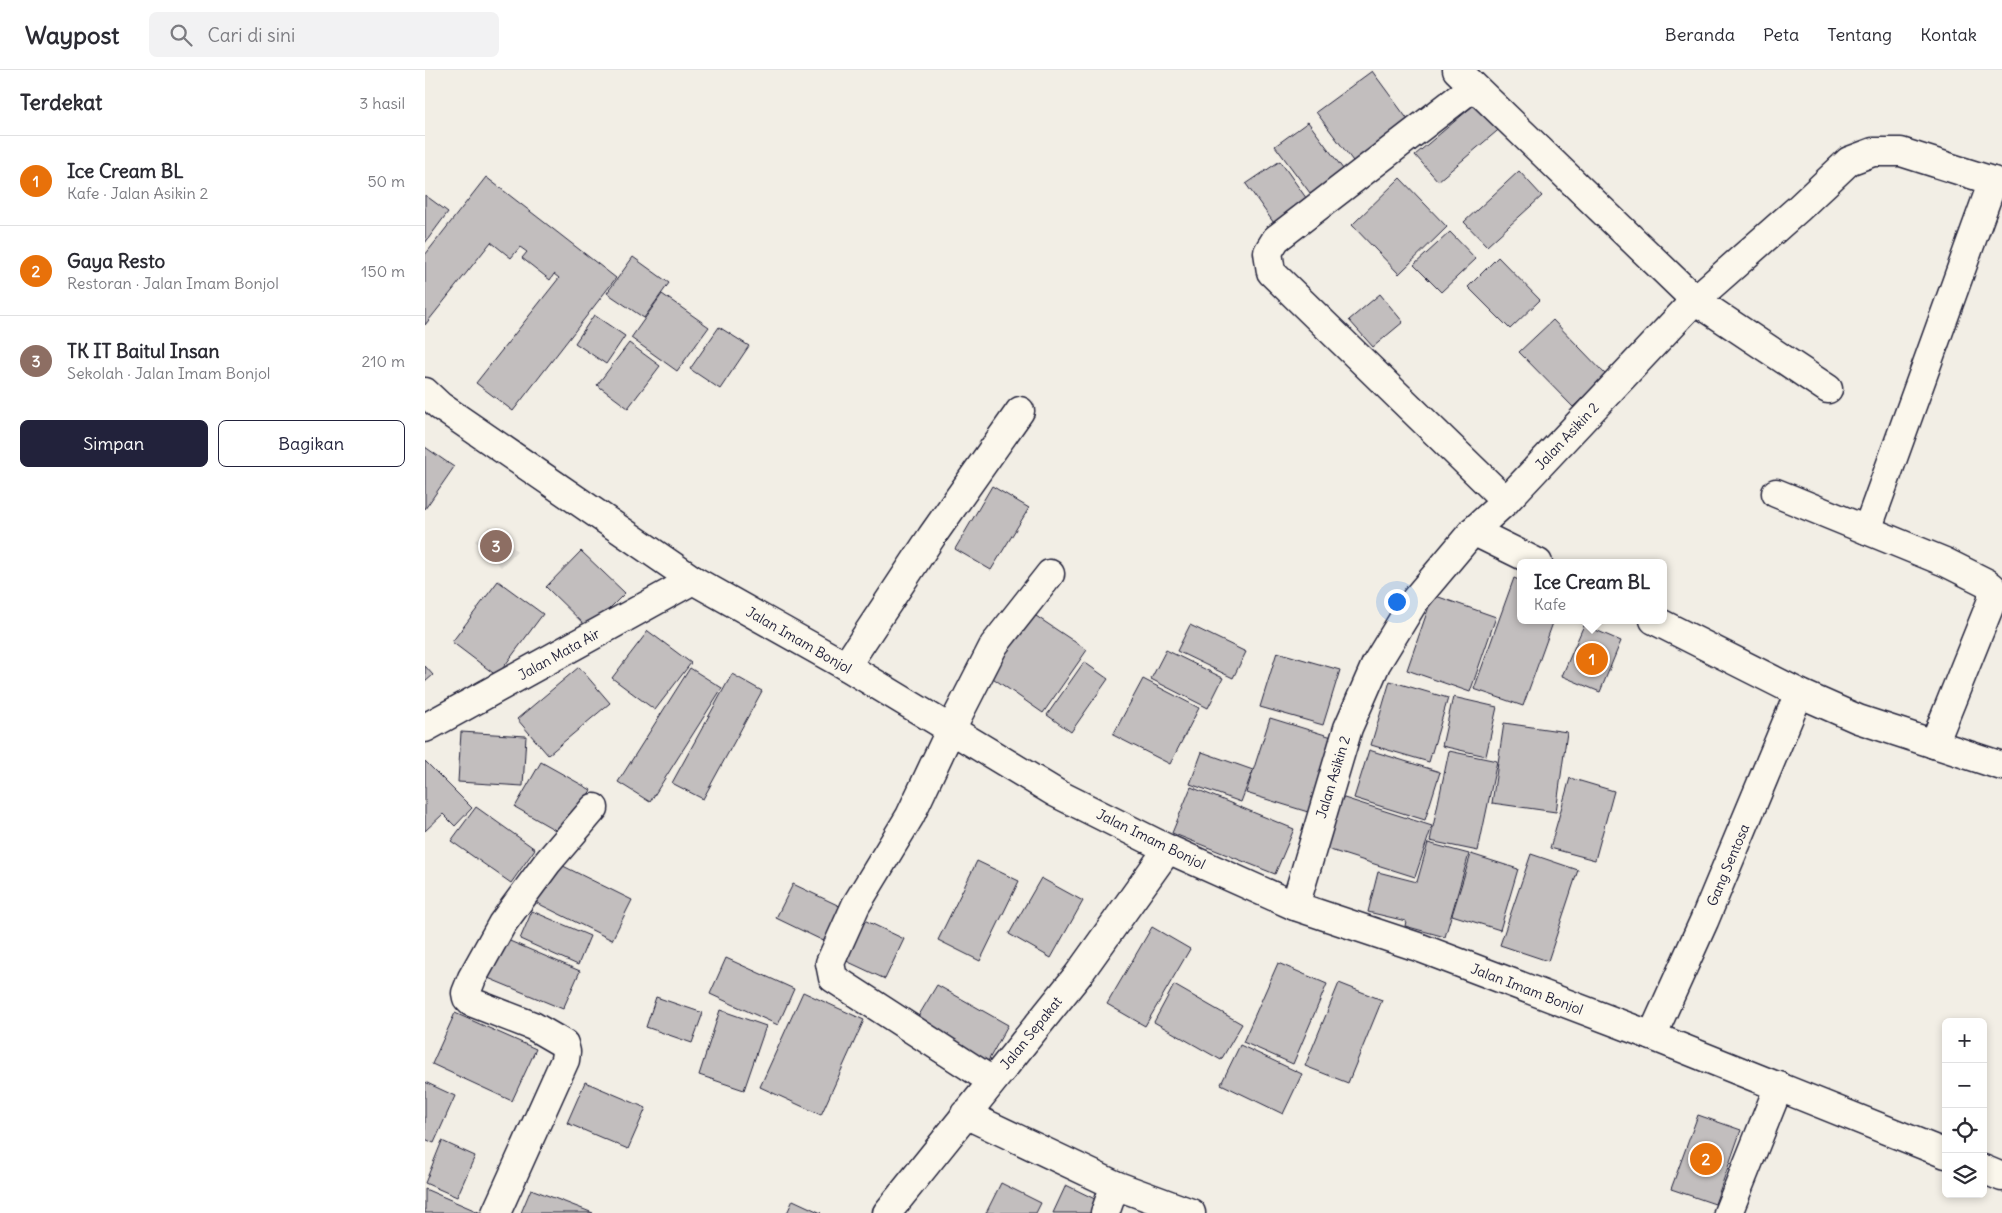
<!DOCTYPE html>
<html lang="id">
<meta charset="utf-8">
<style>
:root{--surface:#fff;--page:#f2f2f3;--text:#2b2b33;--muted:#7c7c81;--line:#e1e1e2;--accent:#22223b}
body{margin:0;font-family:Delius,sans-serif;background:var(--page);color:var(--text)}
.controls{position:absolute;right:15px;bottom:15px;display:grid;overflow:hidden;border-radius:8px;box-shadow:0 2px 8px #0003}
.controls button{width:45px;height:45px;display:grid;place-items:center;padding:0;border:0;border-bottom:1px solid var(--line);background:var(--surface);color:var(--text);font:25px sans-serif}
.you{position:absolute;left:971px;top:531px;width:18px;height:18px;margin:-12px;border:4px solid #fff;border-radius:50%;background:#1a73e8;box-shadow:0 0 0 8px #1a73e833}
.badge{display:grid;place-items:center;width:32px;height:32px;border-radius:50%;background:var(--accent);color:#fff;font-size:16px;font-weight:700}
.pin{position:absolute;translate:-50% -50%;border:2px solid #fff;box-shadow:0 1px 5px #0006}
.popup{position:absolute;left:1092px;top:489px;width:150px;height:65px;box-sizing:border-box;display:grid;place-content:center;border-radius:8px;background:var(--surface);filter:drop-shadow(0 1px 4px #0005);font-size:16px;white-space:nowrap;color:var(--muted)}
.popup b{font-size:19px;color:var(--text)}
.popup::after{content:'';position:absolute;left:50%;top:100%;margin-left:-10px;border:10px solid transparent;border-top-color:var(--surface)}
.list{margin:0;padding:0;list-style:none}
h2{display:flex;justify-content:space-between;align-items:center;height:65px;margin:0;padding:0 20px;font-size:21px}
h2 small{font-size:16px;font-weight:400;color:var(--muted)}
.list li{display:grid;grid-template-columns:32px 1fr auto;gap:15px;align-items:center;box-sizing:border-box;height:90px;padding:0 20px;border-top:1px solid var(--line)}
.list b{display:block;font-size:19px;white-space:nowrap}
.list p{margin:0;font-size:16px;white-space:nowrap;color:var(--muted)}
.list em{font-size:16px;font-style:normal;color:var(--muted)}
.actions{display:flex;gap:10px;padding:15px 20px}
.actions a{flex:1;padding:11px 0;border:1px solid var(--accent);border-radius:8px;text-align:center;font-size:18px;color:var(--accent)}
.actions .main{background:var(--accent);color:#fff}
.icon{flex:none;width:28px;height:28px;fill:none;stroke:currentColor;stroke-width:2;stroke-linecap:round;stroke-linejoin:round}
.map{position:relative;flex:none;width:1577px;height:1143px;overflow:hidden}
header{display:flex;align-items:center;gap:30px;box-sizing:border-box;height:70px;padding:0 25px;background:var(--surface);border-bottom:1px solid var(--line)}
header strong{font-size:24px}
nav{display:flex;gap:28px;margin-inline-start:auto;font-size:18px}
.search{width:350px;height:45px;background:var(--page);display:flex;align-items:center;gap:12px;box-sizing:border-box;padding:0 18px;border-radius:8px;color:var(--muted);font-size:19px}
main{display:flex}
aside{flex:1;background:var(--surface)}
.map>svg:first-child{display:block}
</style>
<header>
<strong>Waypost</strong>
<div class="search"><svg class="icon" aria-label="search" viewBox="0 0 24 24"><circle cx="10" cy="10" r="6"/><path d="M15 15l6 6"/></svg>Cari di sini</div>
<nav><a>Beranda</a><a>Peta</a><a>Tentang</a><a>Kontak</a></nav>
</header>
<main>
<aside>
<h2>Terdekat<small>3 hasil</small></h2>
<ul class="list">
<li><span class="badge" style="background:#e8710a">1</span><div><b>Ice Cream BL</b><p>Kafe · Jalan Asikin 2</p></div><em>50 m</em></li>
<li><span class="badge" style="background:#e8710a">2</span><div><b>Gaya Resto</b><p>Restoran · Jalan Imam Bonjol</p></div><em>150 m</em></li>
<li><span class="badge" style="background:#8d6e63">3</span><div><b>TK IT Baitul Insan</b><p>Sekolah · Jalan Imam Bonjol</p></div><em>210 m</em></li>
</ul>
<div class="actions"><a class="main">Simpan</a><a>Bagikan</a></div>
</aside>
<div class="map">
<svg width="1577" height="1143" viewBox="0 0 1577 1143">
<rect width="100%" height="100%" fill="#f2eee5"/>
<filter id="ink" filterUnits="userSpaceOnUse"><feTurbulence type="fractalNoise" baseFrequency=".02" numOctaves="2"/><feDisplacementMap in="SourceGraphic" scale="10" xChannelSelector="R" yChannelSelector="G"/><feConvolveMatrix kernelMatrix="1 2 1 2 8 2 1 2 1" color-interpolation-filters="sRGB"/></filter>
<g filter="url(#ink)">
<polygon fill="#e0dcd6" points="65,456 92,481 76,497 50,471"/>
<g fill="#c2bebe" stroke="#22223b">
<polygon points="947,1 989,58 934,99 891,42"/>
<polygon points="1056,29 1078,56 1013,111 990,85"/>
<polygon points="883,52 921,103 888,127 850,76"/>
<polygon points="855,91 884,132 851,156 821,114"/>
<polygon points="1094,101 1117,126 1062,176 1039,152"/>
<polygon points="61,107 191,208 88,341 51,313 134,208 129,204 125,210 97,188 102,182 95,177 86,188 66,172 0,255 0,185"/>
<polygon points="975,108 1022,157 974,204 927,155"/>
<polygon points="0,125 23,142 0,173"/>
<polygon points="1025,162 1051,189 1016,222 989,195"/>
<polygon points="208,187 244,213 219,248 182,223"/>
<polygon points="1073,187 1115,230 1085,259 1043,217"/>
<polygon points="237,224 284,257 252,301 206,268"/>
<polygon points="955,224 978,252 948,277 924,250"/>
<polygon points="169,245 200,266 181,294 150,273"/>
<polygon points="1128,250 1181,305 1148,337 1094,282"/>
<polygon points="294,257 324,276 295,319 265,299"/>
<polygon points="204,273 235,296 203,338 172,315"/>
<polygon points="0,377 29,397 0,439"/>
<polygon points="567,416 604,438 566,500 530,479"/>
<polygon points="156,481 200,523 164,559 121,517"/>
<polygon points="1089,508 1096,511 1096,550 1129,550 1098,636 1049,619"/>
<polygon points="73,511 118,544 72,606 27,572"/>
<polygon points="1008,525 1071,547 1045,622 982,600"/>
<polygon points="605,542 662,580 618,643 562,604"/>
<polygon points="765,555 821,582 808,608 752,581"/>
<polygon points="1159,555 1196,571 1175,622 1137,606"/>
<polygon points="223,561 266,593 230,640 187,608"/>
<polygon points="741,580 798,608 783,638 726,609"/>
<polygon points="852,582 915,600 898,655 835,637"/>
<polygon points="659,592 683,609 646,662 622,645"/>
<polygon points="0,596 8,605 0,612"/>
<polygon points="154,597 185,633 123,685 92,649"/>
<polygon points="265,598 297,618 225,732 193,712"/>
<polygon points="307,604 337,621 278,729 247,713"/>
<polygon points="718,609 774,638 745,694 688,665"/>
<polygon points="965,611 1023,628 1004,692 946,675"/>
<polygon points="1028,627 1072,637 1061,686 1017,676"/>
<polygon points="845,648 907,667 883,742 821,723"/>
<polygon points="1079,653 1142,662 1131,742 1067,733"/>
<polygon points="36,662 101,666 98,716 33,712"/>
<polygon points="944,680 1015,702 1000,750 929,728"/>
<polygon points="1024,681 1072,691 1053,781 1005,771"/>
<polygon points="777,682 828,700 816,732 765,714"/>
<polygon points="0,691 47,738 30,756 18,744 0,761"/>
<polygon points="116,692 166,720 139,765 90,737"/>
<polygon points="1145,708 1189,721 1170,790 1125,778"/>
<polygon points="766,717 869,759 850,804 747,763"/>
<polygon points="916,727 1007,756 990,807 899,778"/>
<polygon points="51,737 110,779 86,813 26,771"/>
<polygon points="1003,773 1044,784 1020,867 980,856 981,851 943,842 953,802 992,812"/>
<polygon points="1046,784 1093,799 1075,860 1027,845"/>
<polygon points="1106,784 1153,800 1123,891 1075,875"/>
<polygon points="552,791 594,811 555,891 513,870"/>
<polygon points="130,792 207,830 187,870 110,832"/>
<polygon points="616,808 658,831 626,888 584,864"/>
<polygon points="368,814 423,840 407,875 351,848"/>
<polygon points="107,841 165,866 153,895 95,869"/>
<polygon points="437,849 479,869 460,909 417,889"/>
<polygon points="727,857 765,879 720,956 682,934"/>
<polygon points="80,869 155,901 138,939 63,908"/>
<polygon points="301,888 369,919 353,955 285,924"/>
<polygon points="853,893 902,914 868,994 818,972"/>
<polygon points="914,913 957,930 923,1013 880,996"/>
<polygon points="512,915 583,955 563,991 491,950"/>
<polygon points="749,915 817,954 796,990 729,952"/>
<polygon points="378,922 439,950 396,1045 335,1017"/>
<polygon points="231,927 278,943 267,973 221,957"/>
<polygon points="295,940 341,956 319,1020 274,1005"/>
<polygon points="30,943 111,979 87,1031 7,994"/>
<polygon points="815,975 877,1004 858,1044 796,1014"/>
<polygon points="0,1012 30,1026 9,1073 0,1069"/>
<polygon points="160,1012 221,1038 203,1079 142,1053"/>
<polygon points="1273,1045 1316,1060 1290,1134 1246,1119"/>
<polygon points="17,1071 50,1086 32,1127 0,1113"/>
<polygon points="576,1113 616,1133 611,1143 561,1143"/>
<polygon points="641,1115 678,1133 673,1143 628,1143"/>
<polygon points="0,1119 56,1143 0,1143"/>
<polygon points="106,1119 168,1143 96,1143"/>
<polygon points="368,1130 396,1143 362,1143"/>
</g>
<g fill="none" stroke-linecap="round" stroke-linejoin="round">
<defs>
<g id="minor">
<polyline points="1032,0 1270,230 1403,319"/>
<polyline points="1048,17 851,169 843,182 846,202 1081,431"/>
<polyline points="1351,423 1520,492 1562,513 1567,517 1567,530 1509,674"/>
<polyline points="1442,460 1568,111"/>
<polyline points="1048,461 1113,493"/>
<polyline points="1229,550 1374,623 1433,649 1577,696"/>
<polyline points="421,596 507,466 595,341"/>
<polyline points="870,836 923,658 951,594 990,530 1048,461 1081,431 1270,230 1373,139 1424,91 1448,82 1476,82 1577,114"/>
<polyline points="1227,966 1279,851 1374,623"/>
<polyline points="567,1011 408,908 405,893 431,835 485,746 525,661 569,575 625,504"/>
<polyline points="540,1044 690,1115 766,1143"/>
<polyline points="71,1143 140,990 141,982 139,974 108,956 46,932 42,928 41,923 47,908 77,854 122,793 169,738"/>
<polyline points="462,1143 653,905 743,779"/>
<polyline points="680,1143 690,1115"/>
<polyline points="1303,1143 1354,1016"/>
</g>
<polyline id="tertiary" points="0,658 268,510"/>
<g id="trunk">
<polyline points="0,322 15,336 268,510 421,596 631,723 743,779 870,836 993,877 1227,966 1521,1084"/>
<polyline points="1558,1099 1577,1107"/>
</g>
</defs>
<use href="#minor" stroke="#22223b" stroke-width="31"/>
<use href="#tertiary" stroke="#22223b" stroke-width="31"/>
<use href="#trunk" stroke="#22223b" stroke-width="31"/>
<use href="#minor" stroke="#fbf7ec" stroke-width="28"/>
<use href="#tertiary" stroke="#fbf7ec" stroke-width="28"/>
<use href="#trunk" stroke="#fbf7ec" stroke-width="28"/>
</g>
</g>
<g text-anchor="middle" stroke-width="5" stroke-linejoin="round" paint-order="stroke">
<g font-size="14" fill="#22223b" stroke="#fbf7ec">
<text transform="translate(1142 366) rotate(-47)" y="5">Jalan Asikin 2</text>
<text transform="translate(374 570) rotate(30)" y="5">Jalan Imam Bonjol</text>
<text transform="translate(134 584) rotate(-29)" y="5">Jalan Mata Air</text>
<text transform="translate(908 707) rotate(-73)" y="5">Jalan Asikin 2</text>
<text transform="translate(726 769) rotate(26)" y="5">Jalan Imam Bonjol</text>
<text transform="translate(1303 795) rotate(-67)" y="5">Gang Sentosa</text>
<text transform="translate(1102 919) rotate(21)" y="5">Jalan Imam Bonjol</text>
<text transform="translate(606 963) rotate(-51)" y="5">Jalan Sepakat</text>
</g>
</g>
</svg>
<div class="controls">
<button>+</button>
<button>−</button>
<button><svg class="icon" aria-label="locate" viewBox="0 0 24 24"><circle cx="12" cy="12" r="6"/><path d="M12 2v4M12 18v4M2 12h4M18 12h4"/></svg></button>
<button><svg class="icon" aria-label="layers" viewBox="0 0 24 24"><path d="M12 4l9 5-9 5-9-5zM3 14l9 5 9-5"/></svg></button>
</div>
<div class="you"></div>
<div class="pin badge" style="left:1167px;top:589px;background:#e8710a">1</div>
<div class="popup"><b>Ice Cream BL</b>Kafe</div>
<div class="pin badge" style="left:1281px;top:1089px;background:#e8710a">2</div>
<div class="pin badge" style="left:71px;top:476px;background:#8d6e63">3</div>
</div>
</main>
